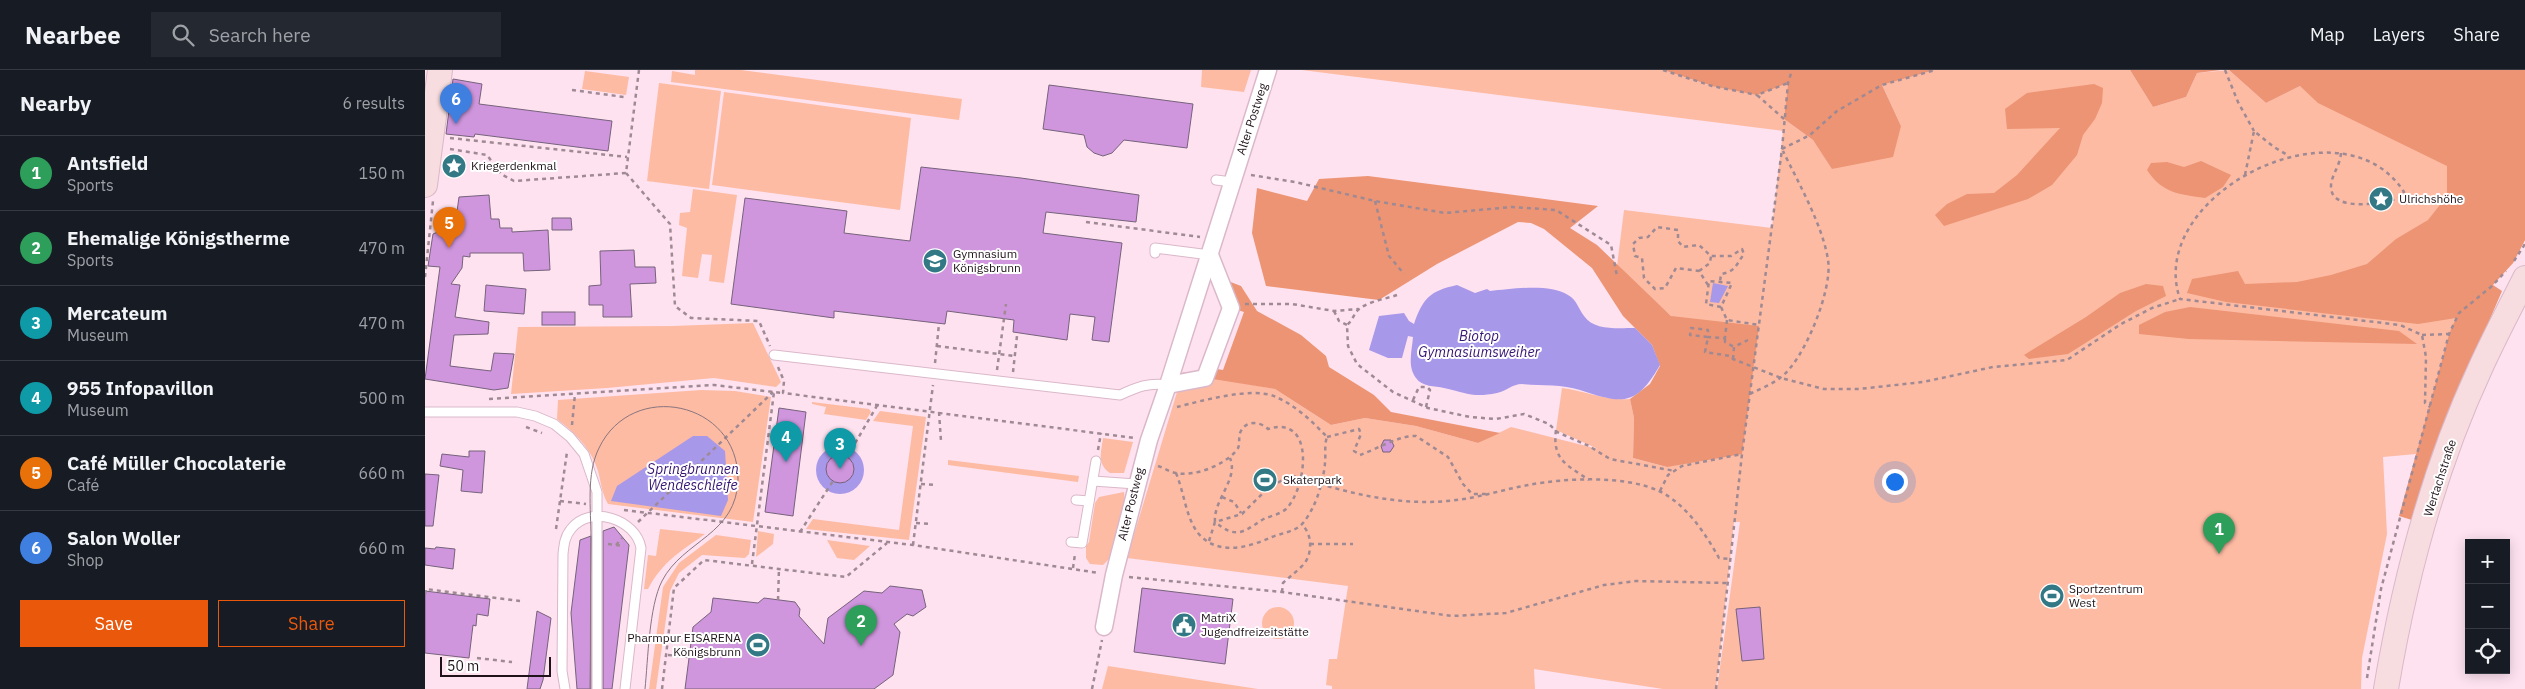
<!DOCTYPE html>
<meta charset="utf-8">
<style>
:root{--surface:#171b24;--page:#242831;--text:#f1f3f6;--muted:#9ea1a6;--line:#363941;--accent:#ea580c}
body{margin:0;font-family:"IBM Plex Sans",sans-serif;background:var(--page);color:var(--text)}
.controls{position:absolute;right:15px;bottom:15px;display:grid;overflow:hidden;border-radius:0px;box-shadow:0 2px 12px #0003}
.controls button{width:45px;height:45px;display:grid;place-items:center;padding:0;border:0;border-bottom:1px solid var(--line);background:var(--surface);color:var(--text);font:25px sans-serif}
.scale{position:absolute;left:15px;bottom:12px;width:111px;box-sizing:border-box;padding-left:5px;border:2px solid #1f1319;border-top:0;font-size:14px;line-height:18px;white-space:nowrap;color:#1f1319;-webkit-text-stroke:4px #fff;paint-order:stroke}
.you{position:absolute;left:1469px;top:411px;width:18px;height:18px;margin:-12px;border:4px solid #fff;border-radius:50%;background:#1a73e8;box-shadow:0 0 0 8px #1a73e833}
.badge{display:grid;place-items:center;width:32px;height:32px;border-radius:50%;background:var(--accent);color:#fff;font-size:16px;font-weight:700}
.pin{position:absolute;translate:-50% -41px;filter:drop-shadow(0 1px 2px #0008)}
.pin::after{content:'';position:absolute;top:26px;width:18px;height:15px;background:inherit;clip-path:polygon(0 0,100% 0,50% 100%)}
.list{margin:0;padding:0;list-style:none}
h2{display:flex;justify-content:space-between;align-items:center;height:65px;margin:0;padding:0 20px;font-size:21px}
h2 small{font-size:16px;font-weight:400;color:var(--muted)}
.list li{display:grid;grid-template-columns:32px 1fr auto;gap:15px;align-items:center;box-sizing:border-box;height:75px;padding:0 20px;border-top:1px solid var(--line)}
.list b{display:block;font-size:19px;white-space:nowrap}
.list p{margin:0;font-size:16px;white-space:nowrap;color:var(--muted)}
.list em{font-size:16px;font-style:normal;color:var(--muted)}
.actions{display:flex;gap:10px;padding:15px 20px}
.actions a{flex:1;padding:11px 0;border:1px solid var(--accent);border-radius:0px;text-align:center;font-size:18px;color:var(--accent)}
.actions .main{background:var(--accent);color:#fff}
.icon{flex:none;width:28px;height:28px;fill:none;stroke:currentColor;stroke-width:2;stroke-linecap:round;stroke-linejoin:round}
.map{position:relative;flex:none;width:2100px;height:619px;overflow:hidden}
header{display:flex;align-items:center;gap:30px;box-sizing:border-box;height:70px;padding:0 25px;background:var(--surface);border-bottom:1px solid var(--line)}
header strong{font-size:24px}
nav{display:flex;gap:28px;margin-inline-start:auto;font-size:18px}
.search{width:350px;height:45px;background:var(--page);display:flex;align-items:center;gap:12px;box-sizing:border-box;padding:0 18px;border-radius:0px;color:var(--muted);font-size:19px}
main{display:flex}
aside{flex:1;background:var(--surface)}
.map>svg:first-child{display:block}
</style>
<header>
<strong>Nearbee</strong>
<div class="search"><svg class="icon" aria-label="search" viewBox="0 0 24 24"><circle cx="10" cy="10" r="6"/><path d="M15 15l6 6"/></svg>Search here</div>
<nav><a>Map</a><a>Layers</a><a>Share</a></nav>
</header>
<main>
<aside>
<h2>Nearby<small>6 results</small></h2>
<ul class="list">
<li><span class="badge" style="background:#2e9e5b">1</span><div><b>Antsfield</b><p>Sports</p></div><em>150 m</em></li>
<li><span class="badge" style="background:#2e9e5b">2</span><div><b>Ehemalige Königstherme</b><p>Sports</p></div><em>470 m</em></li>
<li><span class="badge" style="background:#0f9aa8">3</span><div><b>Mercateum</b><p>Museum</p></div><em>470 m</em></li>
<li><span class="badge" style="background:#0f9aa8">4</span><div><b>955 Infopavillon</b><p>Museum</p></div><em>500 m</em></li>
<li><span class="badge" style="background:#e8710a">5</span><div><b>Café Müller Chocolaterie</b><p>Café</p></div><em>660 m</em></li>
<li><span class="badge" style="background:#3f7fe0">6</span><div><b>Salon Woller</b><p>Shop</p></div><em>660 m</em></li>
</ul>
<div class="actions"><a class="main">Save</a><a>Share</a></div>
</aside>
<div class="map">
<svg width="2100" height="619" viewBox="0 0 2100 619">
<rect width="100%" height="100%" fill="#fee2f0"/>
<g fill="#fdbba3">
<polygon points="270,0 316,0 537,29 534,50 246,12 247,1 270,5"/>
<polygon points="777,0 826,0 819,22 776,17"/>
<path d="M 877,0 L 1238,0 L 1286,16 L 1363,13 L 1359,49 L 1388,70 L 1408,99 L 1476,56 L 1457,15 L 1510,0 L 1705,0 L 1728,37 L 1761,27 L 1772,3 L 1804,0 L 1841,33 L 1907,0 L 1949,0 L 2100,170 L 2088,193 L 2034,243 L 2024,264 L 1991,384 L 1958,387 L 1962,464 L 1937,588 L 1936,619 L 1292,619 L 1315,452 L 1309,452 L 1291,619 L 1238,619 L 1109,599 L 1110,619 L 907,619 L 907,616 L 901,615 L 904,589 L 912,589 L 923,516 L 702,488 L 758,302 L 850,319 L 906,355 L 940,348 L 991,356 L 1053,373 L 1086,357 L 1173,379 L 1131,360 L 1137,318 C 1161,321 1181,331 1205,329 L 1209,348 L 1208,388 L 1242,397 L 1246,246 L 1192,196 L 1199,140 L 1347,158 L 1358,61 Z"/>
<polygon points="160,1 204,7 201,25 157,19"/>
<polygon points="234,13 296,21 284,119 222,111"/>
<polygon points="299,22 486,48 475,140 287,115"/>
<polygon points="268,119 312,125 299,213 284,211 287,185 277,184 273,208 257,206 262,158 254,155 255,143 265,142"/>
<polygon points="328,253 356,312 351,317 289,308 182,318 86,324 93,257 248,256"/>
<path d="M 276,320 L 310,321 L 346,327 L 328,452 L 183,434 C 177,424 176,412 173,401 C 166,378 150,363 132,349 L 133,330 Z"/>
<polygon points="387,332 444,339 446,342 441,350 399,344 401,337 387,334"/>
<polygon points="455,341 501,347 484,470 381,459 388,449 474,460 488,356 448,351"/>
<path d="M 678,368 L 708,372 L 699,403 L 685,403 C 672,394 676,383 678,368 Z"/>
<polygon points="523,390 654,406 653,412 523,395"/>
<polygon points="699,422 700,431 687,486 678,495 665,494 661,488 661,476 664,472 670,433 674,427"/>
<path d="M 235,459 L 280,464 C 255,482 238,491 223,519 L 219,519 L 223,485 L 231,486 Z"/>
<polygon points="333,461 349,464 348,474 331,487"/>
<polygon points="291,465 326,470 324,484 320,488 277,485 254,503 245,521 231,619 224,619 238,517 254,493"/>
<polygon points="402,470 445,476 429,490 412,488"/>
<circle cx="853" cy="553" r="16"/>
<polygon points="683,596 833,619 677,619"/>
</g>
<g fill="#ec9473">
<polygon points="1238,0 1510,0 1457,15 1476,56 1468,87 1407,99 1388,70 1359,49 1363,13 1332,25 1287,16"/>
<polygon points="1705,0 1796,0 1772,3 1761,27 1728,37"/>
<polygon points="1804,0 2100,0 2100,170 2088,193 2068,215 2077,221 2044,298 1987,450 1974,446 2024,264 2031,248 1993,254 1801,232 1762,223 1767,209 1813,201 1820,214 1872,212 1906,205 1942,194 1971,169 2003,150 2022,126 2022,96 1893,33 1875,16 1841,33"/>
<polygon points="1669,14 1678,18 1677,33 1670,49 1658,65 1652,85 1627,115 1603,129 1519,156 1510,145 1522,134 1542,124 1569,123 1592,105 1635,58 1582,59 1580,39 1602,23"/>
<path d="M 1776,91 L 1806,105 L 1798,117 L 1780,128 C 1754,124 1738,124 1722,100 L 1726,93 L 1742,92 L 1759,97 Z"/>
<polygon points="943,106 1173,136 1145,158 1172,175 1246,246 1334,256 1317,384 1242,397 1208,388 1209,348 1205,329 1225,314 1235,296 1227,275 1198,246 1167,198 1119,159 1106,153 1093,152 1012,194 954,230 841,216 827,163 832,118 882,131 894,109"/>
<polygon points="803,211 816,216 832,241 876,265 901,286 904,297 949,325 966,342 1075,363 1053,373 991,356 940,348 906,355 850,319 788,309 786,298 798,300 819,242 806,238"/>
<polygon points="1721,214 1738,216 1741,226 1711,241 1643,284 1604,289 1599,285 1661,247 1695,223"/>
<polygon points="1765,237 1974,261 1992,274 1764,269 1714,264 1714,255 1740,242"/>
</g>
<g fill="#a898e9">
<polygon points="1288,213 1303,216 1294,233 1285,232"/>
<path d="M 1032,215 L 1050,223 L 1062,219 L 1065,221 C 1087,219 1124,213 1143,225 C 1152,230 1153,238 1159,246 C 1169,261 1194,258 1210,258 L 1227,275 L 1235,295 C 1211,337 1197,334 1155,320 C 1137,314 1116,316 1097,314 C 1087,314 1082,321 1072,323 C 1048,328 1041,323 1019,318 C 1010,316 997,317 991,308 C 982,296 987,281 988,267 L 983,266 L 977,288 L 963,288 L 944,280 L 954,246 L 979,243 L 984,251 L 989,254 C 998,228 1005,221 1032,215 Z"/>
<polygon points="268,366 282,366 300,381 303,430 296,446 186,431 192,416"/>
<circle cx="415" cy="400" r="24"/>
</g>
<g fill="#cf96dd" stroke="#76627b">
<polygon points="28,9 57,14 54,34 187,51 183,81 50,64 49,67 21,64"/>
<polygon points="624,15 768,34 762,78 699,70 687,83 678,86 669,83 662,77 659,65 618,59"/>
<polygon points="496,97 596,108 714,125 711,152 621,142 618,163 697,173 684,272 667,270 670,247 645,244 642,270 588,262 589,250 522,241 520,254 409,241 409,248 306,234 320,128 422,141 419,163 485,171"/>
<polygon points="64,125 66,149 74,149 75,158 87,158 87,162 123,160 125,200 99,201 98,183 45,183 45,187 38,186 37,198 26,214 35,215 30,247 64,252 63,264 29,265 25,296 66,301 69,283 89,284 83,318 69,320 0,309 15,197 3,196 8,164 15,161 29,163 34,127"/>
<polygon points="127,148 146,148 147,160 127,160"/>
<polygon points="209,180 210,197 230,197 231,213 205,214 207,247 178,247 178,235 164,235 164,216 176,215 175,181"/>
<polygon points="61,215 101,219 99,244 59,241"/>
<rect x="117" y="242" width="33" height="13"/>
<polygon points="354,338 381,342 368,446 340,442"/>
<polygon points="959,370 966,370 969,376 965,382 958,382 956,376"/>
<polygon points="44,381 60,381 57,423 36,421 38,400 15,396 17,384 44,387"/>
<circle cx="415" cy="399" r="14"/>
<polygon points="0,404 14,405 8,456 0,456"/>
<polygon points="189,457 204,475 187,619 178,619 178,461"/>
<polygon points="166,466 166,619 152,619 146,543 155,470"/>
<polygon points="11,477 30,479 28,499 0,495 0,478 10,479"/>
<polygon points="465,516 497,520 501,537 488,546 482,544 469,554 475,562 468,605 449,619 260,619 268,557 286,542 288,528 333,533 339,528 370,532 375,539 374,546 399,574 403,548 439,521 457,523"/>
<polygon points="717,518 808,529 800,594 709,582"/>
<polygon points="0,521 65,529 63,546 52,544 51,556 48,555 44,588 0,583"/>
<polygon points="1335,537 1339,589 1317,591 1311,539"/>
<polygon points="112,541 126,548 118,610 115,619 102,619"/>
</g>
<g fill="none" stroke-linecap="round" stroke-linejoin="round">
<defs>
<g id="lane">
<polyline points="791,110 807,112"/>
<polyline points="730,183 730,178 785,185"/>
<path d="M 349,285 L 695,325 C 712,317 724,312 743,315"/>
<polyline points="0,342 92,342 110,346 129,354 145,367 159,384 172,422 172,619"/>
<polyline points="668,411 711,414"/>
<polyline points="651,430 664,431"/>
<polyline points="646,472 657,473 671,391"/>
<path d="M 140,619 L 137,601 L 138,484 C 139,474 140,466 146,459 C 165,434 211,449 216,478 L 200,619"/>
</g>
<g id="street">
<polyline points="743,315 780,308 806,238 785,185"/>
<polyline points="679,557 689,505 724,370 743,315 843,0"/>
</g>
<g id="secondary">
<polyline points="0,115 15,0"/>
<path d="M 1961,619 C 1979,512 2009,398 2055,299 C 2069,268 2085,238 2100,208"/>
</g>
</defs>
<use href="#lane" stroke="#dab8c9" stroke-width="11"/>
<use href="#street" stroke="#dab8c9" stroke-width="19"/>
<use href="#secondary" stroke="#dab8c9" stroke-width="26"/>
<g stroke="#9f8a94" stroke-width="2.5" stroke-dasharray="4 4" stroke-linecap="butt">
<polyline points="1238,0 1287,16 1332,25"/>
<polyline points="1800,0 1813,32 1829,61"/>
<polyline points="147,20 199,27"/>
<polyline points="1359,49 1332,25 1363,13"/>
<polyline points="25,68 202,87"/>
<polyline points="25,79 62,85 76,104 89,111 201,103 214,0"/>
<polyline points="1357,79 1385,65 1412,41 1457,15 1510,0"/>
<path d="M 1916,83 C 1915,96 1906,106 1906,116 C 1905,144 1962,133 1977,127 L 1979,122 C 1917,25 1719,125 1755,229 L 1975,255 L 1997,265 L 2001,287 L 2000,333 L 2005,337"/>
<polyline points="201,103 245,154 250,236 266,248 334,251 345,276"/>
<polyline points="826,105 870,112 950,131 1020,143 1087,137 1131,140 1186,175 1192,206"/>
<polyline points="1820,105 1829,61 1849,77 1864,86"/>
<polyline points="950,131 964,186 979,204"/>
<polyline points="661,152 775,167"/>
<polyline points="2089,191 2100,174"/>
<polyline points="1274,201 1285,193 1286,186"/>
<polyline points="0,207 8,131"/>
<path d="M 1283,215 L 1274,201 L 1251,198 L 1240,218 L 1230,219 L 1219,208 L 1217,188 L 1210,186 L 1208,174 L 1214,168 L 1223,167 L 1232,157 L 1253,160 L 1253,171 L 1258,177 L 1274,175 L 1286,186 L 1306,186 L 1317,179 L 1319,184 C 1311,195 1310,202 1296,204 L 1295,212"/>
<path d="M 972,225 C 961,229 944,231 934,239 C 929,243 928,250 922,255 L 923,276 L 932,294 L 968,322 L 1003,338 L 1045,347 L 1071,349 L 1099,344 L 1124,354 L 1132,362 L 1164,376 L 1185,389 L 1250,401"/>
<polyline points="820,234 867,234 909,241 933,239"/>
<polyline points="1296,237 1281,234 1284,211 1307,213 1296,237 1302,250 1334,255"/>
<polyline points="909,241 914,251 922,255"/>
<polyline points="1302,250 1300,268 1283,267 1283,260 1266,258 1265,265 1283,267 1280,282 1305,286 1308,289 1356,308 1399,319 1434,319 1498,312 1568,297 1642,290 1696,254 1727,238 1755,229"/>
<polyline points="1997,265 2024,264"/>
<polyline points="1300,269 1300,272 1309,277"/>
<polyline points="512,276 589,286"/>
<polyline points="1308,289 1309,277 1323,270"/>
<polyline points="510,293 514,254"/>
<polyline points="353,297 359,311 358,323 710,368"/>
<polyline points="572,300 581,234"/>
<polyline points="588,302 592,266"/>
<path d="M 1325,324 C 1334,319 1346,315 1355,308 C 1379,291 1408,219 1403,190 C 1398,156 1373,112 1358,81"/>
<polyline points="64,329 289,315 357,323"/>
<polyline points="988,330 994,317 1002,317 1005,320 1001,337"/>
<path d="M 752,337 C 776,331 828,316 851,327 C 870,335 888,352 902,367"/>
<polyline points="514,342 516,371"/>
<polyline points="147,355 150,324"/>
<polyline points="101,357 117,363"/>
<path d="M 1131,360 C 1127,390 1142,395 1164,410"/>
<path d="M 902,367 L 934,359 L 936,364 L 929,381 L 935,385 C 952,379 975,365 991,366 L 1023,387 L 1038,414 L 1047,424 L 1062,424"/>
<polyline points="673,380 676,363"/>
<polyline points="422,387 453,334"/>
<path d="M 733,396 C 739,398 745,402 751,403 C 770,407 799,395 811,381 C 816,376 813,370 815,363 C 820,350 835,351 843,359 C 891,344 882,418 861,439 C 854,445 844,446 837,450 C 816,464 810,468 790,452 C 788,430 814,409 805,388"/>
<path d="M 751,403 C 759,422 761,448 773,463 C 793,487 824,477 847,467 C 857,463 867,462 875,456 C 880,452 885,443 888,437 C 894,425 899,406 900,393 C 901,384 899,375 902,367"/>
<polyline points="496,414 510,415"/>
<path d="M 895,414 C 936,426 979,435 1022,431 C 1050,429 1076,420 1103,415 C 1141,408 1199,405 1234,421 C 1261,434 1280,463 1294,488 L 1305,489"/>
<polyline points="1235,421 1243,405 1257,396 1317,384"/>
<polyline points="797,427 809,432 816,443"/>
<polyline points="135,431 161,434"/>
<polyline points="199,440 488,475 674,503"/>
<polyline points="213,452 348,322"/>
<polyline points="491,453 505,454"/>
<polyline points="131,459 142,382"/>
<polyline points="375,462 408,411"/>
<polyline points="784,471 790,452 817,444 841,420 864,406 896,409"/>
<polyline points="183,474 199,476"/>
<polyline points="885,474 928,474"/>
<polyline points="191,475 197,468"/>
<polyline points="488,475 508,315"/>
<polyline points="327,494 349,322"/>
<polyline points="648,498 650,484"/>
<polyline points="704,507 857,522 1027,546 1081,543 1179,515 1211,511 1302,513"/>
<path d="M 857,522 L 858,513 C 864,507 870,503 876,497 C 888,487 888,464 877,455"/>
<polyline points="0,524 1,519 95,531"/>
<polyline points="353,530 354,498"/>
<polyline points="243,585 264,587"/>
<polyline points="52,588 87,592"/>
<polyline points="1942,608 1956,519 2024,264 2034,243 2067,216 2081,201"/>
<polyline points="237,619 249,518 279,490 421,507 462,473"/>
<polyline points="667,619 677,570"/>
<polyline points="1291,619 1317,384 1357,79 1363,13 1367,0"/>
</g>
<use href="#lane" stroke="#fff" stroke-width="9"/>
<use href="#street" stroke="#fff" stroke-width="16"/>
<use href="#secondary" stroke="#f7dddf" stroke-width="24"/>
<path stroke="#89757f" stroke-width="1" d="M 165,619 C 166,569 165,518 166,468 C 166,439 161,404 174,378 C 207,309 313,331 313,409 C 312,465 258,470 237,511 C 224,536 223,590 220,619"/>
</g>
<defs>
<symbol id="sight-disc" viewBox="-11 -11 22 22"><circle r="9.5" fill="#337985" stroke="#fff"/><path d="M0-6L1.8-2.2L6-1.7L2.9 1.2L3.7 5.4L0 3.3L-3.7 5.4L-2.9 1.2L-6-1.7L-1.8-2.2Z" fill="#fff"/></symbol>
<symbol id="school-disc" viewBox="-11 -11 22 22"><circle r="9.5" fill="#337985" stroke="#fff"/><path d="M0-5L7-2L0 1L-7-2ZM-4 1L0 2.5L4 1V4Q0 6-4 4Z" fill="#fff"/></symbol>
<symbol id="stadium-disc" viewBox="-11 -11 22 22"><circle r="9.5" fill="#337985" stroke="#fff"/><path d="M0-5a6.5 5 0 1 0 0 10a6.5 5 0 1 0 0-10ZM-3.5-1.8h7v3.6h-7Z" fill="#fff"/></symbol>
<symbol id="civic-disc" viewBox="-11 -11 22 22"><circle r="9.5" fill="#337985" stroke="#fff"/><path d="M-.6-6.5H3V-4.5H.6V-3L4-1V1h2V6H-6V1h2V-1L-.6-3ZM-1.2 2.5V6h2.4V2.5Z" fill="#fff"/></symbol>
</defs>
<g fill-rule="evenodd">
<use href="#sight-disc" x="15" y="82" width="28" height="28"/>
<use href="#sight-disc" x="1942" y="115" width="28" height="28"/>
<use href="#school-disc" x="496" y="177" width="28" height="28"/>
<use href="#stadium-disc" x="826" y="396" width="28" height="28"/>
<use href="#stadium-disc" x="1613" y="512" width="28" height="28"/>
<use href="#civic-disc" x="745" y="541" width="28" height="28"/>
<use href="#stadium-disc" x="319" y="561" width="28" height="28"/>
</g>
<g text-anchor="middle" stroke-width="4" stroke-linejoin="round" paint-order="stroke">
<g font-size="12" fill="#1f1319" stroke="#fff">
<text transform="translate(827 49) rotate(-72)" y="4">Alter Postweg</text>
<text transform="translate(2015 408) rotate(-72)" y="4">Wertachstraße</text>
<text transform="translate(706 434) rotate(-76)" y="4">Alter Postweg</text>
</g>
<g font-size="12" fill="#1f1319" stroke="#fff" text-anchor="start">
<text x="46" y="100">Kriegerdenkmal</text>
<text x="1974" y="133">Ulrichshöhe</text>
<text x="528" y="188">Gymnasium<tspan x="528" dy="14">Königsbrunn</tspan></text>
<text x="858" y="414">Skaterpark</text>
<text x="1644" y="523">Sportzentrum<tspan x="1644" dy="14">West</tspan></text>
<text x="776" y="552">MatriX<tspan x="776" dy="14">Jugendfreizeitstätte</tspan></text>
<text x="316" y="572" text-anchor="end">Pharmpur EISARENA<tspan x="316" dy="14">Königsbrunn</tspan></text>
</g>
<g font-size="14" font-style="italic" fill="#371573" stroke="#fff">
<text x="1054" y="271">Biotop<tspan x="1054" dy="16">Gymnasiumsweiher</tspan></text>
<text x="268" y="404">Springbrunnen<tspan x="268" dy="16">Wendeschleife</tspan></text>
</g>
</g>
</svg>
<div class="controls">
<button>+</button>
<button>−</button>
<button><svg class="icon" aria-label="locate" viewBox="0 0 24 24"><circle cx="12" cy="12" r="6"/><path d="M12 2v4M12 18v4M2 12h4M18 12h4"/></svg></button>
</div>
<div class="scale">50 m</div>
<div class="you"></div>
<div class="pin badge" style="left:1794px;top:484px;background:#2e9e5b">1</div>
<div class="pin badge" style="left:436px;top:576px;background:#2e9e5b">2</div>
<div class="pin badge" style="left:415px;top:399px;background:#0f9aa8">3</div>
<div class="pin badge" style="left:361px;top:392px;background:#0f9aa8">4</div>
<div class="pin badge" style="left:24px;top:178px;background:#e8710a">5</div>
<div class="pin badge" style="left:31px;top:54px;background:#3f7fe0">6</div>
</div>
</main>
